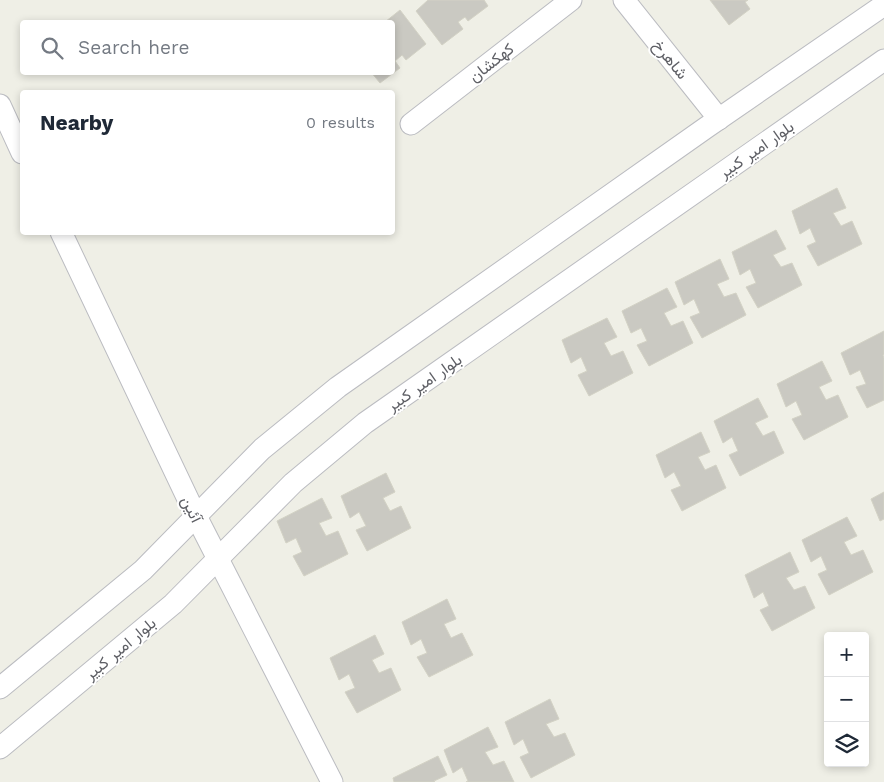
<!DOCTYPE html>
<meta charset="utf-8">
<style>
:root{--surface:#fff;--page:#f2f2f3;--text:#1f2937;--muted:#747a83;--line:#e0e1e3}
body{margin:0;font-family:"Work Sans",Vazirmatn,sans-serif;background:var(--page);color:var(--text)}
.controls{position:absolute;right:15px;bottom:15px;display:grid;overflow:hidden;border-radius:5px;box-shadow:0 2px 8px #0003}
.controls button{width:45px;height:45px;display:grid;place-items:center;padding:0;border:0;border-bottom:1px solid var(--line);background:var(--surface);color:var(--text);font:25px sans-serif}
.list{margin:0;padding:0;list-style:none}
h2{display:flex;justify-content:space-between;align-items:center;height:65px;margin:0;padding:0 20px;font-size:21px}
h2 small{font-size:16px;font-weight:400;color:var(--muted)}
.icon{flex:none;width:28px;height:28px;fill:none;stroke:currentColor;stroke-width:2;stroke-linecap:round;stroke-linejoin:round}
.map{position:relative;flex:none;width:884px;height:782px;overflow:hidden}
.search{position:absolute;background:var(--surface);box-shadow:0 2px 8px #0003;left:20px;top:20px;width:375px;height:55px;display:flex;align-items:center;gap:12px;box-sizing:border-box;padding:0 18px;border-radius:5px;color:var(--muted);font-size:19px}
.panel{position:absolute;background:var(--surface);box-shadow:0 2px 8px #0003;left:20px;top:90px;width:375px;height:145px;border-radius:5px}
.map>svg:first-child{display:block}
</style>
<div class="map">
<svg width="884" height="782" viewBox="0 0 884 782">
<rect width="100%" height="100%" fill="#efefe6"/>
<g fill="#cac9c2" stroke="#d3d2c5">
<polygon points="428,0 484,0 488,6 468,21 465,17 458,22 463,29 442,45 416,11"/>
<polygon points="710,0 748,0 745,2 750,9 729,25"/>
<polygon points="400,10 426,44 406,60 402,55 395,61 400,68 380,83 371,72 392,72 392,22 385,22"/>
<polygon points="837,188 846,208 833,213 841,226 852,221 862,244 818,266 807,246 816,242 810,228 800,234 792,211"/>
<polygon points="776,230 786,249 773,255 781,267 792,263 802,285 758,308 746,287 756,283 750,269 740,275 732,252"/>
<polygon points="720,259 729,279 717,284 724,297 736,293 746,315 702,338 690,317 700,313 694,299 684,305 675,282"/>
<polygon points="667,288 677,307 664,313 671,326 683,321 693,343 649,366 637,345 647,341 641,328 631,333 622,311"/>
<polygon points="607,318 617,337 604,343 611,356 623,351 633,373 589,396 578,375 587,371 581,357 571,363 562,340"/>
<polygon points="884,331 884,354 883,355 884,358 884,400 867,408 856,387 866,384 860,370 850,375 841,353"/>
<polygon points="822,361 832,381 819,387 826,400 838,395 848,417 804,440 792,419 802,415 796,401 786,407 777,384"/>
<polygon points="758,398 768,417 755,423 763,436 774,431 784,453 740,476 729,455 738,451 732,437 723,443 714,421"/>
<polygon points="701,432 710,452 698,457 705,470 716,465 726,488 682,511 671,490 681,486 674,472 665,478 656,455"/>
<polygon points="386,473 395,492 383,498 390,511 401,506 411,528 367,551 356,530 366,526 359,512 350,518 341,496"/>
<polygon points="884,492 884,519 880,521 871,499"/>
<polygon points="322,498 332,518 319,523 326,536 338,531 348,554 304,576 293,556 302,552 296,538 286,543 277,521"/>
<polygon points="847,517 857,536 844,542 851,555 863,550 873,572 829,595 818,574 827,570 821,556 811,562 802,540"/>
<polygon points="790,552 799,572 786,578 794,590 805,586 815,608 772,631 760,610 769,606 763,592 754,598 745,575"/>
<polygon points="447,599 456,619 444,624 451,638 462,633 473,655 429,677 417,657 427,653 421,639 411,645 402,622"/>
<polygon points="375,635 384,654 372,660 379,673 391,668 401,690 357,713 345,692 355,688 349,674 339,680 330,658"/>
<polygon points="550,699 559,719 546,724 554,737 565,733 575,755 531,778 520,757 529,753 523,739 514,745 505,722"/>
<polygon points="488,727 498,747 485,752 493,765 504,761 514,782 466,782 468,781 462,767 453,773 444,750"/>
<polygon points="438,756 447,775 434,781 435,782 394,782 393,778"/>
</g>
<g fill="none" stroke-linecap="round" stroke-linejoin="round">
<defs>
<g id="minor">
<polyline points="624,0 719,119"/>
<polyline points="0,105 22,153"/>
<polyline points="411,124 571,0"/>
<polyline points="61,232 196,516 332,782"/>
<polyline points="0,688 143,570 262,449 338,387 707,127 884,5"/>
<polyline points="0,748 173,604 293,483 365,423 884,60"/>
</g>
</defs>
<use href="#minor" stroke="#bbbcc1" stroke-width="23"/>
<use href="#minor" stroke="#fff" stroke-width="21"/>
</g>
<g text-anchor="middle" stroke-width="4" stroke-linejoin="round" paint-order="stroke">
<g font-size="16" fill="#5e5f65" stroke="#fff">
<text transform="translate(671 59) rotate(51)" y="6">شاهرخ</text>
<text transform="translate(491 62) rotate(-38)" y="6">کهکشان</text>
<text transform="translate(756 149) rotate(-35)" y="6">بلوار امیر کبیر</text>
<text transform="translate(424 382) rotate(-35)" y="6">بلوار امیر کبیر</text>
<text transform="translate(192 509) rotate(64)" y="6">آئین</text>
<text transform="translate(120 648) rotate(-40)" y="6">بلوار امیر کبیر</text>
</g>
</g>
</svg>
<div class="controls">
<button>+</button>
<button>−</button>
<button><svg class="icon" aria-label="layers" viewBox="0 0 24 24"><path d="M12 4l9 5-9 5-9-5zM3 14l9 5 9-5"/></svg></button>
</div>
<div class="search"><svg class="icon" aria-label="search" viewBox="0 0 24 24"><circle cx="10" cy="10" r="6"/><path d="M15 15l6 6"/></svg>Search here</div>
<section class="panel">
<h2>Nearby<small>0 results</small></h2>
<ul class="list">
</ul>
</section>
</div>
